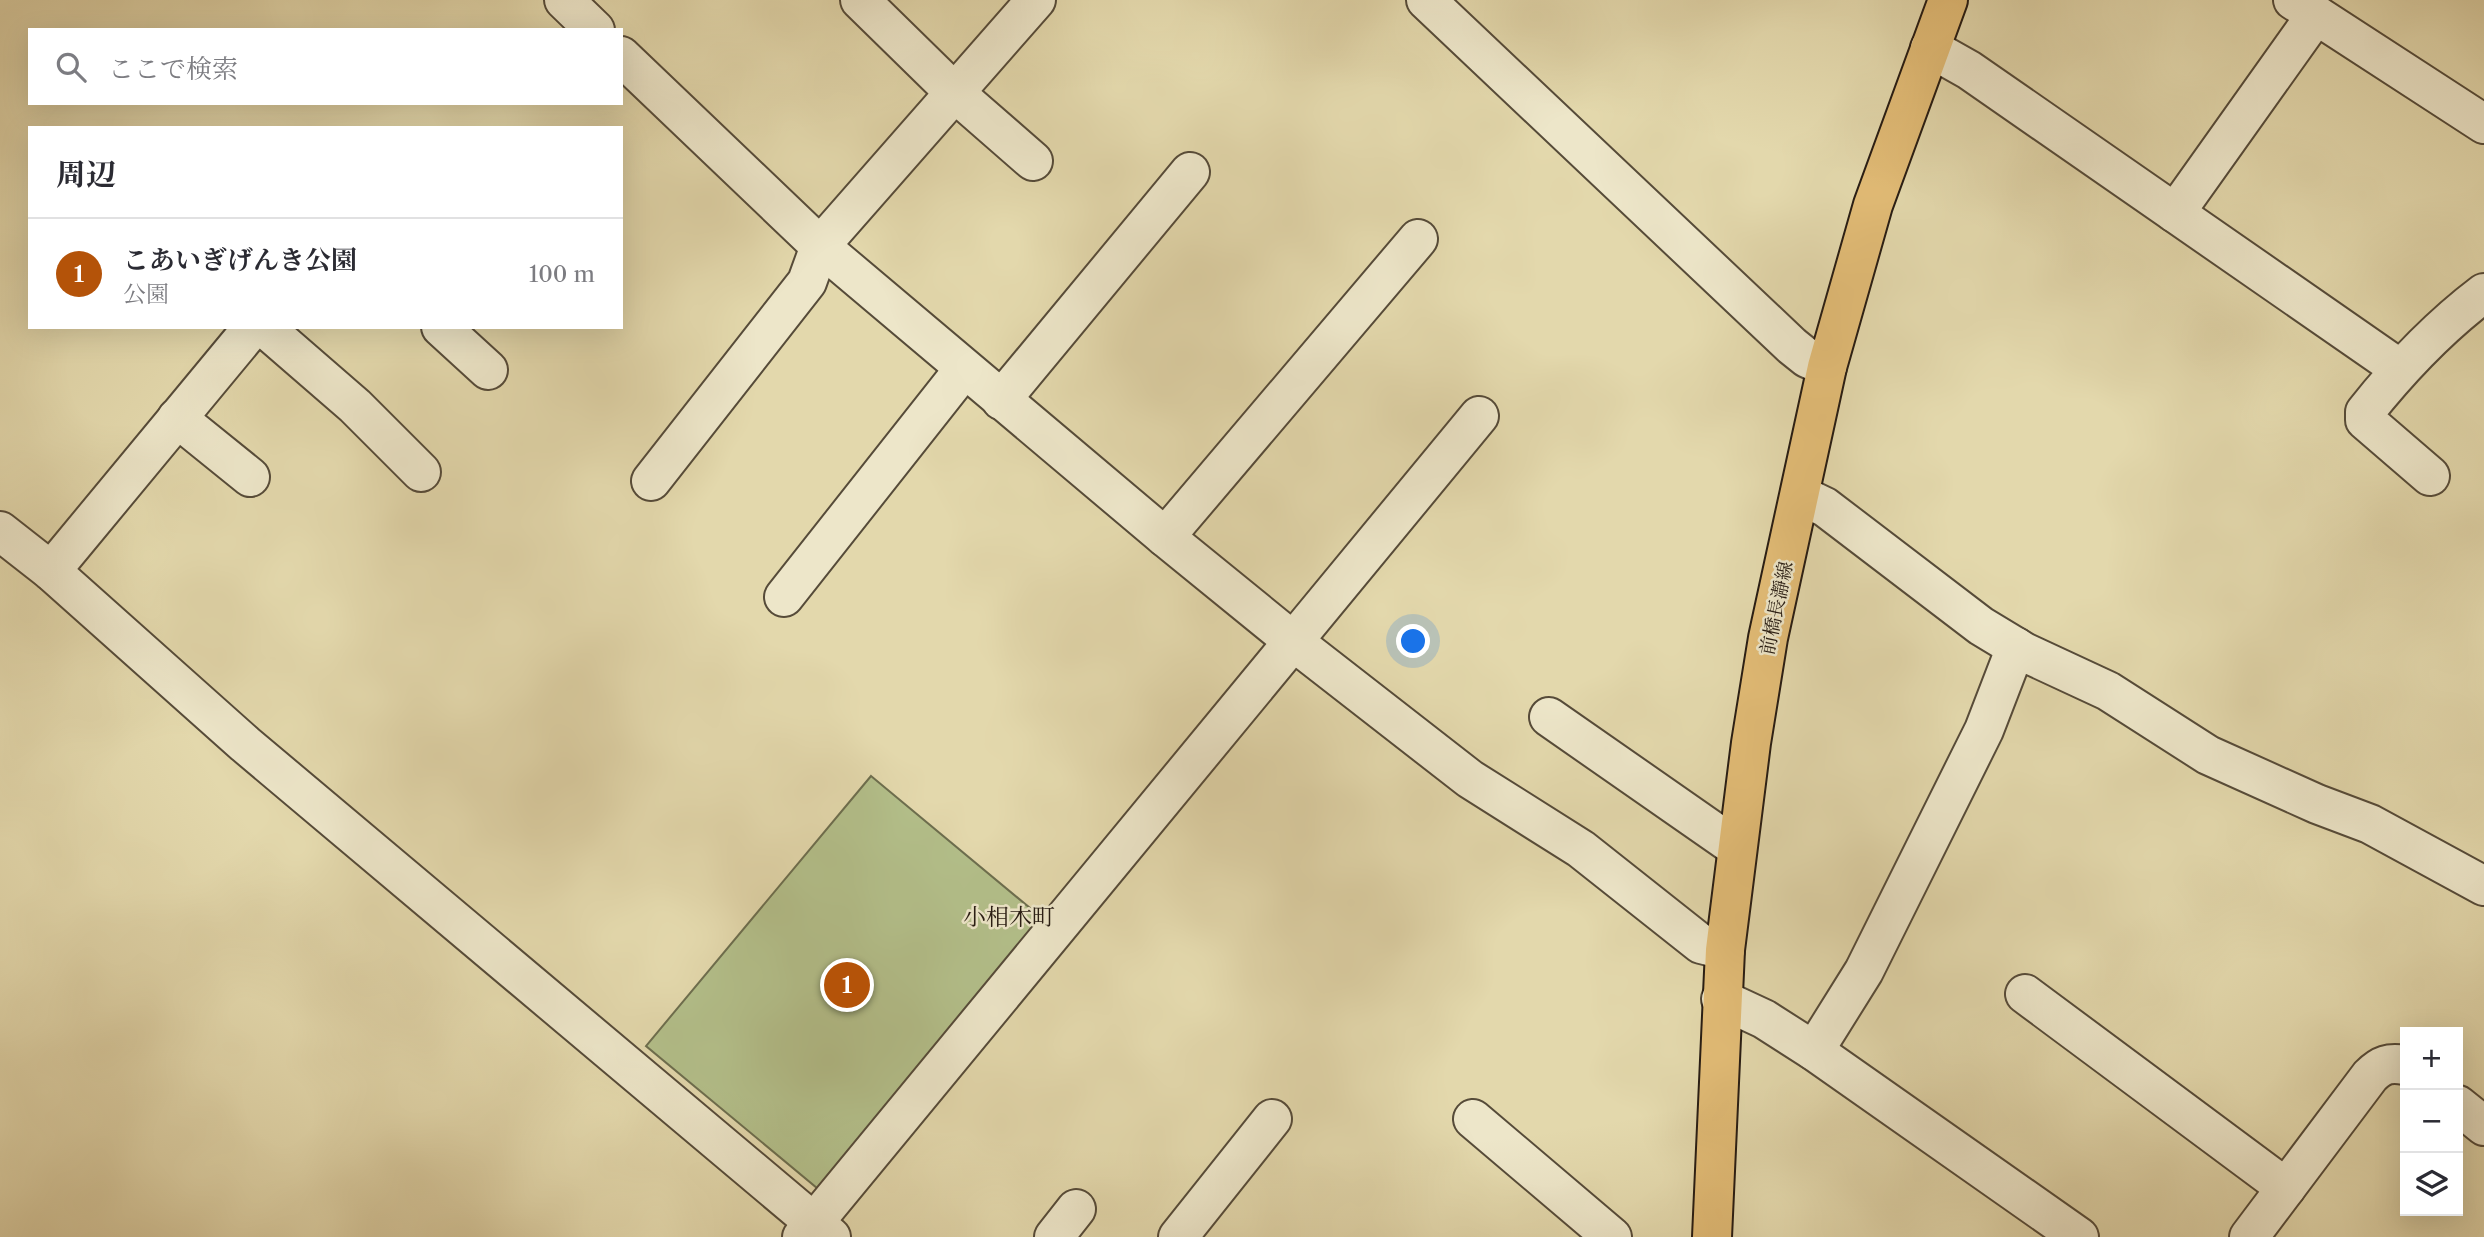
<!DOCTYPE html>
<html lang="ja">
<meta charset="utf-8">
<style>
:root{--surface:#fff;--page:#f2f2f3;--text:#2b2b33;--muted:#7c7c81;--line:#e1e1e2;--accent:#b45309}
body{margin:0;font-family:"Libre Caslon Text","Noto Serif JP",serif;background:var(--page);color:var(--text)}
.controls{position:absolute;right:21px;bottom:21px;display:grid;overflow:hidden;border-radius:0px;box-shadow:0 7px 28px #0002}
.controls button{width:63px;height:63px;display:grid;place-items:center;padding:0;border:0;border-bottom:2px solid var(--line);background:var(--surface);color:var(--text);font:35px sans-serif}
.you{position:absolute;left:1414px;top:642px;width:24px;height:24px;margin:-18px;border:5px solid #fff;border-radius:50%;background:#1a73e8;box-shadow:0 0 0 10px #1a73e833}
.badge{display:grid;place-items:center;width:46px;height:46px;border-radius:50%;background:var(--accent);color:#fff;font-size:23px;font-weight:700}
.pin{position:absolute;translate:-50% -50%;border:4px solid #fff;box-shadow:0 2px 7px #0006}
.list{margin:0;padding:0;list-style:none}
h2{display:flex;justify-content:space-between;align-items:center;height:91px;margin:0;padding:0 28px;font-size:30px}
h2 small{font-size:23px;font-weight:400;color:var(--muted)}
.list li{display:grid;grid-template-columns:46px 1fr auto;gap:21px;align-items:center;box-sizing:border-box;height:112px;padding:0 28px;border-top:2px solid var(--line)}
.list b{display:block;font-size:26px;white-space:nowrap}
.list p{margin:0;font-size:23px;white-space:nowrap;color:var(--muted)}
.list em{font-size:23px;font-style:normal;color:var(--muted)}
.icon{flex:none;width:38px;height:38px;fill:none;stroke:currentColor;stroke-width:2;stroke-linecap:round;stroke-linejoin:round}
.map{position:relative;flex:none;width:2484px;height:1237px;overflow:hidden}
.search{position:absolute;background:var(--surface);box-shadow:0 7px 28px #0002;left:28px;top:28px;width:595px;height:77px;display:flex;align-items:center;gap:18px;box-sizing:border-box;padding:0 24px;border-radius:0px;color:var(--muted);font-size:26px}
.panel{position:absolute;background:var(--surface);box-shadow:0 7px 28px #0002;left:28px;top:126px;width:595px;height:203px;border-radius:0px}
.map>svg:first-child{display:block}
</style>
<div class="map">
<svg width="2484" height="1237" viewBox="0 0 2484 1237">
<rect width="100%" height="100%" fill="#e3d8ac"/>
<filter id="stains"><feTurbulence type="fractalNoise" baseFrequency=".00286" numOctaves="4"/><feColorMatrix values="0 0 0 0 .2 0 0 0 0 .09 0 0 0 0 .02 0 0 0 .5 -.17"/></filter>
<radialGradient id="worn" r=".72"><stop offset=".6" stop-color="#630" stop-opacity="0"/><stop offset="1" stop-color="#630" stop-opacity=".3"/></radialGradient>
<polygon fill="#b3bf8a" stroke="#6d6e4e" stroke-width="2" points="871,776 1048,923 823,1193 646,1046"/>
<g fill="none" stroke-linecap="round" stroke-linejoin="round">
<defs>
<g id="minor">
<polyline points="564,0 595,30"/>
<polyline points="860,0 955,93 1033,161"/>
<polyline points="1426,0 1792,346 1807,358 1827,367"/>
<polyline points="2293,0 2484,124"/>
<polyline points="1930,48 1969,70 2400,369"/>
<polyline points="621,56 820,246 1165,537 1294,642 1470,779 1581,849 1701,944 1725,950"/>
<polyline points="2175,213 2316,15"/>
<polyline points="264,327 355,406 421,472"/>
<polyline points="441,327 488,370"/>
<polyline points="1001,400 1190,172"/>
<polyline points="177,418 250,477"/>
<path d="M 2430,476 L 2365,420 L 2365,412 C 2400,368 2439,327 2484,293"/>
<polyline points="651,481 807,282 820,246 1036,0"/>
<polyline points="1800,495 1825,507 1981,626 2024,652 2108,691 2208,755 2317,804 2370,824 2484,886"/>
<polyline points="0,531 51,571 245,744 831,1237"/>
<polyline points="1165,537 1418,239"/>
<polyline points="51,571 253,327"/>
<polyline points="784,597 964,369"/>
<polyline points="1549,717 1737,848"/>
<polyline points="2025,994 2286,1188"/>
<polyline points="1721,999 1764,1019 1814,1051 2079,1237"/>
<polyline points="1814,1051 1864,971 1984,730 2016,647"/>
<polyline points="2458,1105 2484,1126"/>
<polyline points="1473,1119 1612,1237"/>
<polyline points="802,1237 1479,416"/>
<polyline points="1054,1237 1076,1209"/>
<polyline points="1178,1237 1272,1119"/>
<path d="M 2249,1237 L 2370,1076 C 2381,1065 2389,1062 2405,1065"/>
</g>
<polyline id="major" points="1712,1237 1725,950 1751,743 1768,638 1827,367 1873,205 1948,0"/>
</defs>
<use href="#minor" stroke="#564b39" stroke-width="42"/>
<use href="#major" stroke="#271c13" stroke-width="42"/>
<use href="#minor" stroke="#ede6c9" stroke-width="38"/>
<use href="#major" stroke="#e2bc76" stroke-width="38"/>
</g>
<g text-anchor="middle" stroke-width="5" stroke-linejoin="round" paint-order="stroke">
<g font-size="19" fill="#271c13" stroke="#ede6c9">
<text transform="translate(1776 608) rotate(-78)" y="7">前橋長瀞線</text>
</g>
<g font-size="23" fill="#271c13" stroke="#ede6c9">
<text x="1009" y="925">小相木町</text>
</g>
</g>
<rect width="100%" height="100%" filter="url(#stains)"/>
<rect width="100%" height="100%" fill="url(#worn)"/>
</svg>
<div class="controls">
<button>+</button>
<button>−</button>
<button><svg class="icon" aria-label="layers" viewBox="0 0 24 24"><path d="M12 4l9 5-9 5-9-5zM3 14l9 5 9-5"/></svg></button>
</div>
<div class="you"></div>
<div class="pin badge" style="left:847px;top:985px">1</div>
<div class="search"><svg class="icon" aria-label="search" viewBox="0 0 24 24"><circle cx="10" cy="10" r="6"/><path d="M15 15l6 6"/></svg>ここで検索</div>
<section class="panel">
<h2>周辺<small></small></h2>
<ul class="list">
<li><span class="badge">1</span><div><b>こあいぎげんき公園</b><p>公園</p></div><em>100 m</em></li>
</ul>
</section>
</div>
